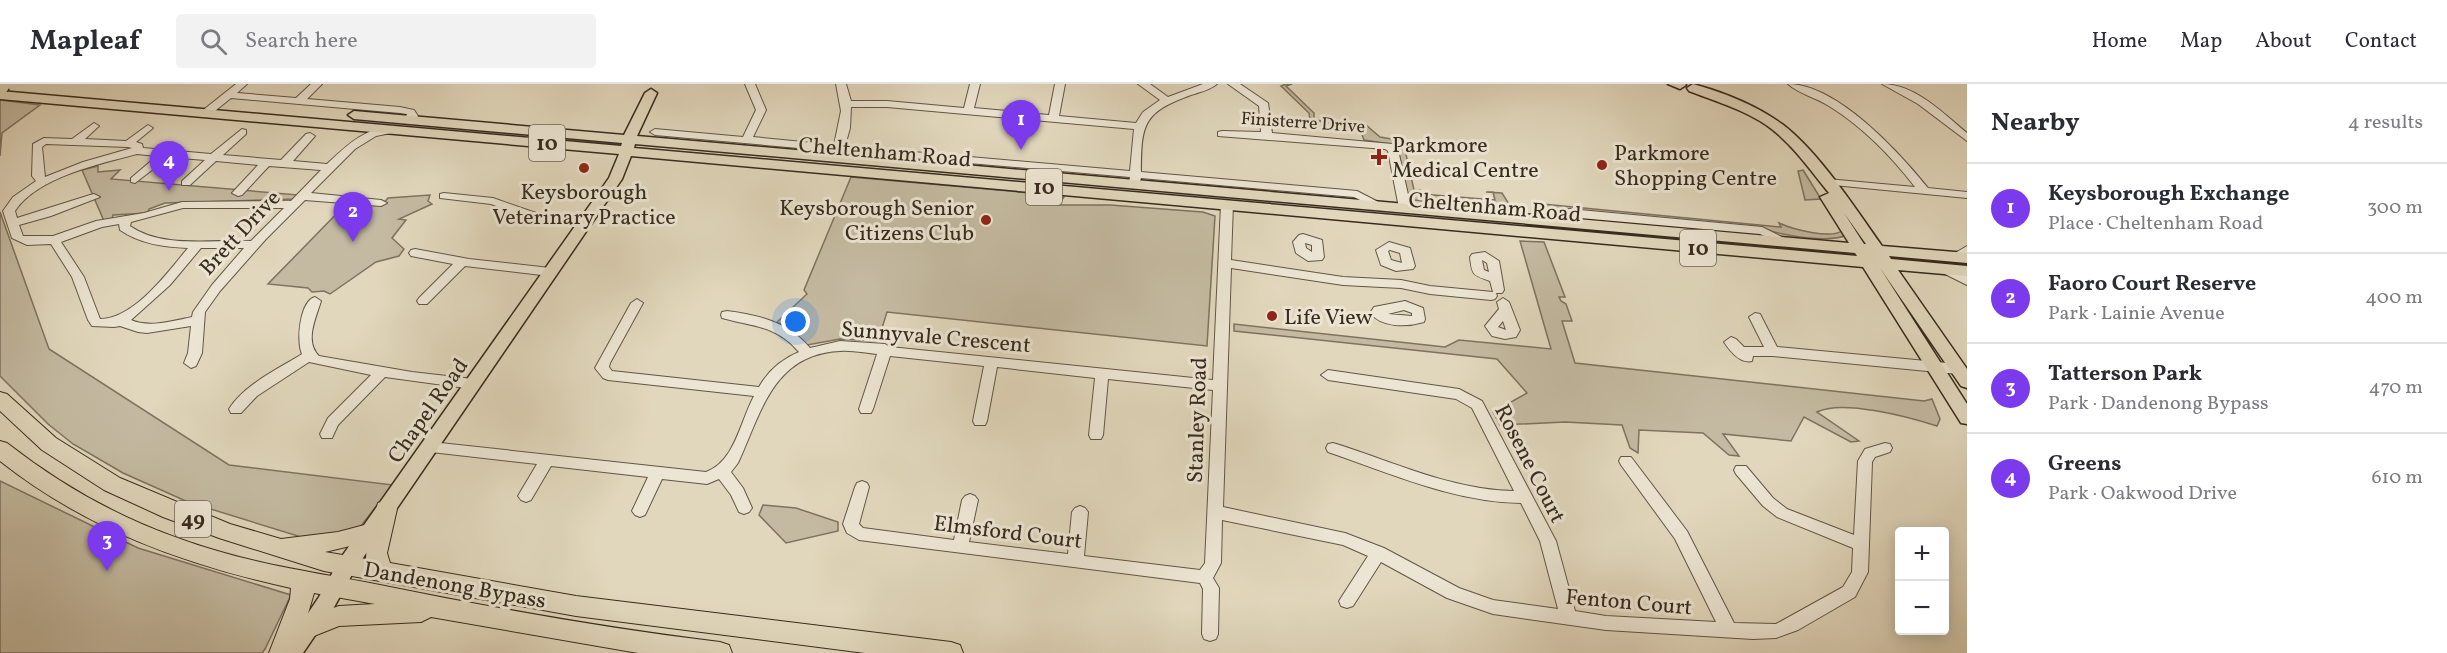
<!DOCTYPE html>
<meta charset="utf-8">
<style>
:root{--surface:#fff;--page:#f2f2f3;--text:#2b2b33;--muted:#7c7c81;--line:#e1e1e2;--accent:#7c3aed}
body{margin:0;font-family:Vollkorn,serif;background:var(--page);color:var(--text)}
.controls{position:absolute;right:18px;bottom:18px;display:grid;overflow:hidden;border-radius:6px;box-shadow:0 3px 15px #0003}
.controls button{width:54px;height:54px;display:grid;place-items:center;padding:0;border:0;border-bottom:2px solid var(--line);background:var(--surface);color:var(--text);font:30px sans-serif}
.you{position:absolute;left:796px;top:238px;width:21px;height:21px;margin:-15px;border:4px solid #fff;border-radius:50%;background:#1a73e8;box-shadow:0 0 0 9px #1a73e833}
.badge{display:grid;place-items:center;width:39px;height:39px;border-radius:50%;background:var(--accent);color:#fff;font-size:20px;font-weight:700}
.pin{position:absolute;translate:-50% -50px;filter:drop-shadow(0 2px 3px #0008)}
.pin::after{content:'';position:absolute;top:32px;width:21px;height:18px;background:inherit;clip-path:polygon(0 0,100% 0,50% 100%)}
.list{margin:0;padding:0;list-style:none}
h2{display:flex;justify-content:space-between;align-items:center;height:78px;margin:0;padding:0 24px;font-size:26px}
h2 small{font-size:20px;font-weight:400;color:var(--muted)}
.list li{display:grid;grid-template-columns:39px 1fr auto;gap:18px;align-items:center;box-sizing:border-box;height:90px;padding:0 24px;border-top:2px solid var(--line)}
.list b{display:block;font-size:22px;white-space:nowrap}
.list p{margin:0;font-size:20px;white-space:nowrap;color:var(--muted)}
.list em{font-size:20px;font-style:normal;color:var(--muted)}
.icon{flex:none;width:33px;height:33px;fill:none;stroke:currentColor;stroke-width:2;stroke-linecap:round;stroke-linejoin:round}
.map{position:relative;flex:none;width:1967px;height:569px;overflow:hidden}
header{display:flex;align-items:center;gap:36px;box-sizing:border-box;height:84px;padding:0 30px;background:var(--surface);border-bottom:2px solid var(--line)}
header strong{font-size:28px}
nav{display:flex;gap:33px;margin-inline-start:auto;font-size:21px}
.search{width:420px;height:54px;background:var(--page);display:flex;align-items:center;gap:15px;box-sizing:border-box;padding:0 21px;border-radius:6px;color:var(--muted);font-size:22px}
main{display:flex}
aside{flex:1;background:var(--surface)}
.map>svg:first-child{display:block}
</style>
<header>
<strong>Mapleaf</strong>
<div class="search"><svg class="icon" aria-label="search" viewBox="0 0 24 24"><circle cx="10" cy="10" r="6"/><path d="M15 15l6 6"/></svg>Search here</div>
<nav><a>Home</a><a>Map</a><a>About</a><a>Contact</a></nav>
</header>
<main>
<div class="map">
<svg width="1967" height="569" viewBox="0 0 1967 569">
<rect width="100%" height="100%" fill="#e1d7bc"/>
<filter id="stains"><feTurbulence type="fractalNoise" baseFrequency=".00333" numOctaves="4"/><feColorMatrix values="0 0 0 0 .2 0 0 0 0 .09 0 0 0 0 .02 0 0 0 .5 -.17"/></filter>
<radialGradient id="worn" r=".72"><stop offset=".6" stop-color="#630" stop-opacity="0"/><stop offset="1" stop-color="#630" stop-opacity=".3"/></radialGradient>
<g fill="#c4baa1" stroke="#7e7260" stroke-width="1.5">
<polygon points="1286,0 1292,0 1286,2 1314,29 1314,36 1366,41 1380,53 1403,57 1414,106 1420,106 1421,110 1495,116 1493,108 1486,108 1502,109 1509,120 1472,123 1414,116 1407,108 1398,65 1390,60 1364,56 1359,43 1310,36 1309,29 1281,2"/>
<polygon points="0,16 40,21 2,49 0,72"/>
<polygon points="98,82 98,88 120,86 111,95 299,111 295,115 165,119 149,125 148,129 113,131 112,135 104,137 82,86"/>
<polygon points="1803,86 1821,115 1805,116 1798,87"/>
<polygon points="851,93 1054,111 1064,113 1058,121 1110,121 1203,128 1215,132 1207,262 887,228 878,257 840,255 807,261 795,249 777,238 807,210 804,206"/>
<polygon points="430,111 428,117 432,120 399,135 406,136 392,154 404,165 399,172 376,178 330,210 324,207 312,208 308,204 268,200 347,119 382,121 388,114"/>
<path d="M 1532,119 L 1781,143 L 1779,139 C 1792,145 1832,156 1843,146 L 1846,151 C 1832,159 1781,152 1766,145 L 1545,128 L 1538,126 Z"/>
<polygon points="0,128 49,265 229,381 393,401 357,447 301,453 188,418 123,389 73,360 48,340 0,292"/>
<path d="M 1520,157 L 1544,158 L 1565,213 L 1559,213 L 1561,217 L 1566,220 L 1572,237 L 1562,237 L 1575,279 L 1924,317 L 1932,315 L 1940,335 L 1937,342 C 1909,333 1842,315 1817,328 L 1859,357 L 1851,358 L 1804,333 L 1791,357 L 1723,350 L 1739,372 L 1729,371 L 1703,349 L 1639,346 L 1638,369 L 1630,364 L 1622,341 L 1565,338 L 1500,341 L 1493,328 L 1527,309 L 1497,275 L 1234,247 L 1234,240 L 1445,263 L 1459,256 L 1551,265 Z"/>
<polygon points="0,397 138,464 291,511 265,565 262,569 0,569"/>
<polygon points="763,421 796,424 838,438 838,447 786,459 759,431"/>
</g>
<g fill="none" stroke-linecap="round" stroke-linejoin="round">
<defs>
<g id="minor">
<polygon points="236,0 247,0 237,9 296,14 311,0 322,0 307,15 400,23 414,26 418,32 414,38 410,39 405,36 407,30 400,29 231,14 210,31 202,31 202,27"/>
<path d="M 745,0 L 755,0 L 766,26 L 753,53 L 834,61 L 841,27 L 836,0 L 846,0 L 851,17 L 887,17 L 964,24 L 970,0 L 980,0 L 974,24 L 1049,31 L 1055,0 L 1065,0 L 1059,32 L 1136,39 L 1143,28 L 1160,16 L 1138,0 L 1150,0 L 1168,13 L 1203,0 L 1217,0 C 1210,6 1200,8 1191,11 C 1144,28 1141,39 1141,88 L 1357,107 L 1384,121 L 1382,123 L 1374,123 L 1354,113 L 1141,94 L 1139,100 L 1135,101 L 1129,98 L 1130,93 L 842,68 L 840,72 L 836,73 L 831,70 L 832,67 L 655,51 L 650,48 L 655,45 L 743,53 L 756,26 ZM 851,23 L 887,23 L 1134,45 L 1130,87 L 845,62 L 850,44 Z"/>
<polygon points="1228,0 1240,0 1268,19 1272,49 1392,60 1398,66 1411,124 1409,126 1401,126 1399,124 1388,67 1385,65 1218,52 1218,48 1222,47 1261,48 1259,22"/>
<path d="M 1788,0 C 1837,0 1899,68 1928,104 L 1967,108 L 1967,114 L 1823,100 L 1823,96 L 1827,95 L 1915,103 C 1891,72 1863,43 1829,22 C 1817,14 1799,10 1788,0 Z"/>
<path d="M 1882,0 C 1915,0 1943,29 1967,49 L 1967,57 L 1918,20 Z"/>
<path d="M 94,39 L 99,42 L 85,55 L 126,57 L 148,41 L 153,44 L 136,58 L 142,60 L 143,64 L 211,70 L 242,45 L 246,46 L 246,50 L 223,71 L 281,76 L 306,50 L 310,49 L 315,52 L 293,77 L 327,80 C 345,63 368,40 396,44 L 396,48 L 376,52 L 355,65 L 311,109 L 381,116 L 387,119 L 381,122 L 305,116 L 266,155 L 220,207 L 205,228 L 202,269 L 196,282 L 191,284 L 184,279 L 188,269 L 191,242 L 147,249 L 138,248 L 120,242 L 114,243 L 92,242 L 88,236 L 72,193 L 51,160 L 27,161 L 12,154 L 3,127 L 13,113 L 36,97 L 32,92 L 33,60 L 44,54 L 72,55 ZM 46,60 L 128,63 L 132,64 L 83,78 L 45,93 L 42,63 ZM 137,70 L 157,72 L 131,94 L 131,98 L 135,99 L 169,73 L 205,76 L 182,97 L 182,101 L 190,101 L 216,77 L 258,81 L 232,109 L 238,112 L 242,111 L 269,82 L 321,86 L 291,117 L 182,118 L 144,129 L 96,137 L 53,152 L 23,152 L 19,141 L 51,132 L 100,113 L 94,110 L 90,111 L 17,134 L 15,127 C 37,93 100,80 137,70 ZM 183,124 L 284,124 L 251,157 C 213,155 163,165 130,142 L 131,138 ZM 119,140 L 120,146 C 140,160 164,163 188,164 C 168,188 134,235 100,235 L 84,193 L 61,158 L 102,143 ZM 201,164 L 244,164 L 212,201 L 193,228 L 192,233 C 173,237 149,244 131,236 L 170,201 Z"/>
<polygon points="444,109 493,114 533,128 586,132 592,136 586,140 531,135 491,120 440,114 440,110"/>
<path d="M 1227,117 L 1233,120 L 1231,176 L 1343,193 L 1401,196 L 1430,202 L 1493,208 L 1490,197 C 1473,191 1472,192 1470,173 L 1472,170 L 1485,168 L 1499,177 L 1504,206 L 1502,209 L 1496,209 L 1497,212 L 1495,215 L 1491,216 L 1430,210 L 1401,204 L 1343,201 L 1231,184 L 1223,423 L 1345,449 L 1384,464 L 1459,504 L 1493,516 L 1558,525 L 1540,457 L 1521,419 C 1453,418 1390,389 1328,368 L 1326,364 L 1328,360 L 1333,359 C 1392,377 1451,406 1514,407 L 1472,324 L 1456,315 L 1328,296 L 1321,291 L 1328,286 L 1459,305 L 1482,317 L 1556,457 L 1575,527 L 1606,532 L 1716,538 L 1675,455 L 1621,381 L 1619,377 L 1621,373 L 1631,373 L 1687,447 L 1734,539 L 1776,540 L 1843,503 L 1852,488 L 1853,464 L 1777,433 L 1763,422 L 1736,390 L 1734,386 L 1736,382 L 1746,382 L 1773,414 L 1787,425 L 1854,451 L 1858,377 L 1865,365 L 1885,359 L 1890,360 L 1892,364 L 1890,368 L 1875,373 L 1872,378 L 1868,488 L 1855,513 L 1798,546 L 1776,554 L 1753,555 L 1606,546 L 1493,530 L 1447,514 L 1381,478 L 1353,522 L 1347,524 L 1341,522 L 1339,517 L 1368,472 L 1343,461 L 1222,436 L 1221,479 L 1213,494 L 1219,504 L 1218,550 L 1216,555 L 1210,557 L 1204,555 L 1202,550 L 1203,505 L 1200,499 L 859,456 L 847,449 L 843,440 L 855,403 L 857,399 L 862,397 L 867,399 L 869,403 L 859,440 L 863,444 L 954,456 L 962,416 L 965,412 L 970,410 L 975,412 L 978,416 L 969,458 L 1068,470 L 1072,428 L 1075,424 L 1080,422 L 1085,424 L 1088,428 L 1084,472 L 1200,486 L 1205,479 L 1213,306 L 1108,295 L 1103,351 L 1101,355 L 1091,355 L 1089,351 L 1095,294 L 997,283 L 987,337 L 985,341 L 975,341 L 973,337 L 984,282 L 890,272 L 873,325 L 871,329 L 861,329 L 859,325 L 877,270 C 865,269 852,266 840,267 C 773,270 761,329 738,379 L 731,388 L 743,404 L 752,424 L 749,428 L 744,430 L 739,428 L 731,411 L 719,395 L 707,400 L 662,395 L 645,431 L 640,433 L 635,431 L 632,427 L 648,393 L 551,382 L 531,416 L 526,418 L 521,416 L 518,412 L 537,380 L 431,368 L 426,367 L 424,363 L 426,359 L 431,358 L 706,388 C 735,377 740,338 754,312 L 608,296 L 603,294 L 595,284 L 631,219 L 637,215 L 643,219 L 610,279 L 609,283 L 612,287 L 759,303 C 768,287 782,275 799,268 C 776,241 754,243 722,234 L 721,231 L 722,228 L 727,227 C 759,231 788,238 810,264 L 840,257 L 885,260 L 890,263 L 1213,296 L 1221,120 ZM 1482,176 L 1487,179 L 1489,188 L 1484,186 Z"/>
<polygon points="1569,125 1762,143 1790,157 1784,161 1760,150 1569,133 1561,134 1551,140 1545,136 1553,129"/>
<path d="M 1303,150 L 1322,156 L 1324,173 L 1322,176 L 1308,177 L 1296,169 L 1293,158 L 1299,151 ZM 1305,159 L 1312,161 L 1312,168 L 1306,164 Z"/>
<path d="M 1389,158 L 1410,164 L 1415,182 L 1413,185 L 1396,187 L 1381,181 L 1376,166 ZM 1390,166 L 1400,169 L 1402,179 L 1391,176 L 1388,167 Z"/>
<polygon points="1967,162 1967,171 1956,176 1952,175 1950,172"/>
<polygon points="415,165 469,175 550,184 556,188 550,192 465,182 427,220 419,220 417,217 419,214 453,180 411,172 409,169 411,166"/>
<polygon points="1945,181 1967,192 1967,201 1941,188 1939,185 1941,182"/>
<path d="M 315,213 L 321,217 C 316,234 304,257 319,272 L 412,288 L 473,295 L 480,300 L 473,305 L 385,293 L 338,341 L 332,354 L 322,354 L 320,350 L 328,334 L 371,291 L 309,278 L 257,312 L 241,329 L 231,329 L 229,325 C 245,300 278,285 302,270 C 296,257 300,217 315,213 Z"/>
<path d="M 1503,214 L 1509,218 L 1520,246 L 1516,253 L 1505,255 L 1492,252 L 1485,242 L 1499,225 L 1497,218 ZM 1503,237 L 1506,246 L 1498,243 Z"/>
<path d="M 1405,217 L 1423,224 L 1425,235 L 1424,238 C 1407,243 1382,244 1370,229 L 1374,223 ZM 1404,226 L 1412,229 L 1412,232 L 1388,230 Z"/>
<path d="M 1755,229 L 1760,230 L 1777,263 L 1958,280 L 1965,285 L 1958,290 L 1773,272 L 1753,272 L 1752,277 C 1740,280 1730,267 1724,258 L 1731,253 L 1736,255 L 1744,263 L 1764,263 L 1749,233 Z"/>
</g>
<g id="major">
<polygon points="1668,0 1685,0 1686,1 1680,5"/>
<path d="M 1693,0 C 1723,8 1757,22 1782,40 C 1819,68 1855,124 1882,162 L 1967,169 L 1967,179 L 1889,172 L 1891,175 L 1967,182 L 1967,192 L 1898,186 L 1967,285 L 1967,304 L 1961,302 L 1880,184 L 1967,320 L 1967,340 L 1961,339 L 1863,183 L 631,72 L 622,95 L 354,487 L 333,525 L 303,569 L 281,569 L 319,513 L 340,475 L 609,94 L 619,70 L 0,15 L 0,7 L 621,62 L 622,59 L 354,35 L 348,31 L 354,27 L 624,51 L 645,9 L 651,5 L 657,9 L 637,52 L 1849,159 L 1820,113 L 1829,109 C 1811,87 1795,64 1773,46 C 1749,27 1717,18 1689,7 L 1687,4 ZM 635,60 L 1855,169 L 1857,172 L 634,64 ZM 1844,129 L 1866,160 L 1864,160 Z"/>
</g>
<g id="highway">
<path d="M 0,308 L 7,310 L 56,354 L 120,394 L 230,440 L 281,455 L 338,448 L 372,439 L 378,419 L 386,416 L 394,419 L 397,425 L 387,469 L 390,479 L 576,512 L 951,558 L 960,561 L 963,569 L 865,569 L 576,532 L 324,487 L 219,454 L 163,433 L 104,406 L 42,366 L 0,327 ZM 367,458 L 366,475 L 325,468 Z"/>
<path d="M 0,357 L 7,359 C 85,420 164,456 260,478 C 299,487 340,493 380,501 C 493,524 605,544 720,558 L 729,561 L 732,569 L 638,569 L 431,533 L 421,538 L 339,542 L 309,554 L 300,550 L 293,569 L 269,569 L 290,515 L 291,504 C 185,481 86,445 0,377 ZM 314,509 L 375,520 L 339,522 L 307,533 Z"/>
</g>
</defs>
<use href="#minor" stroke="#625646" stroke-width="2"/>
<use href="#major" stroke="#372b1e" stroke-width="3"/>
<use href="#highway" stroke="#372b1e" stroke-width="2"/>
<use href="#minor" fill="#ece5d3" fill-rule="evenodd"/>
<use href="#major" fill="#e1d7bc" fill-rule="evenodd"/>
<use href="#highway" fill="#e1d7bc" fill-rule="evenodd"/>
<defs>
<polyline id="highway-bridge" points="0,3 2,0"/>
</defs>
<use href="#highway-bridge" stroke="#372b1e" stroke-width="19" stroke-linecap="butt"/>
<use href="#highway-bridge" stroke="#e1d7bc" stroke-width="16"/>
</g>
<g fill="#8f2418" stroke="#ece5d3" stroke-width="2">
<path d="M1376 64h6v6h6v6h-6v6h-6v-6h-6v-6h6z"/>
<circle cx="1602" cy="81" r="6"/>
<circle cx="584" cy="84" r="6"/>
<circle cx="986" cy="136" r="6"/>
<circle cx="1272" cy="232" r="6"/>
</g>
<g text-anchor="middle" stroke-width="6" stroke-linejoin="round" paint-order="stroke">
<g font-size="18" fill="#372b1e" stroke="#ece5d3">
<text transform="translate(1303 38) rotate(4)" y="6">Finisterre Drive</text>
</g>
<g fill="#ece5d3" stroke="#6d6354" stroke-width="1.5">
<rect x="529" y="41" width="36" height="36" rx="4.5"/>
<rect x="1026" y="85" width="36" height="36" rx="4.5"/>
<rect x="1680" y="146" width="36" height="36" rx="4.5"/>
<rect x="175" y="417" width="36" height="36" rx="4.5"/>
</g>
<g font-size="21" font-weight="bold" fill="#372b1e">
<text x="547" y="66">10</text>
<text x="1044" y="110">10</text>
<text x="1698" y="171">10</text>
<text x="193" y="442">49</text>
</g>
<g font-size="22" fill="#372b1e" stroke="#ece5d3" text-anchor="start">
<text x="1392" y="68">Parkmore<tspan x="1392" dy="25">Medical Centre</tspan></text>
<text x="1614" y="76">Parkmore<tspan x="1614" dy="25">Shopping Centre</tspan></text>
<text x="584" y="115" text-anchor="middle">Keysborough<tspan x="584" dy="25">Veterinary Practice</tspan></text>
<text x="974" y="131" text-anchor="end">Keysborough Senior<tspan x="974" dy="25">Citizens Club</tspan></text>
<text x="1284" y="240">Life View</text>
</g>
<g font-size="22" fill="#372b1e" stroke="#ece5d3">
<text transform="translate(885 67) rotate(5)" y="8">Cheltenham Road</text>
<text transform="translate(1495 122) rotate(5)" y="8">Cheltenham Road</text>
<text transform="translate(239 148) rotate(-47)" y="8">Brett Drive</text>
<text transform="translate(936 252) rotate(5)" y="8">Sunnyvale Crescent</text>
<text transform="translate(427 326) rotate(-55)" y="8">Chapel Road</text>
<text transform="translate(1196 336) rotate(-88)" y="8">Stanley Road</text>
<text transform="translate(1531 379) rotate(63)" y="8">Rosene Court</text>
<text transform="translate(1008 447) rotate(7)" y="8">Elmsford Court</text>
<text transform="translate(455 500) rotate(10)" y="8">Dandenong Bypass</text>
<text transform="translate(1629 517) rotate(5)" y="8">Fenton Court</text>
</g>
</g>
<rect width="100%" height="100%" filter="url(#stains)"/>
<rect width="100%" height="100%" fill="url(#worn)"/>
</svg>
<div class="controls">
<button>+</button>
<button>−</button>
</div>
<div class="you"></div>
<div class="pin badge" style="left:1021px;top:66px">1</div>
<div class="pin badge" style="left:353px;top:158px">2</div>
<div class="pin badge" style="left:107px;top:487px">3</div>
<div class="pin badge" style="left:169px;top:107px">4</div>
</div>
<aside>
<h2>Nearby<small>4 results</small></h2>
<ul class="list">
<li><span class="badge">1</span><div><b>Keysborough Exchange</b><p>Place · Cheltenham Road</p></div><em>300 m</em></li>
<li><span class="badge">2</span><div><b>Faoro Court Reserve</b><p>Park · Lainie Avenue</p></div><em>400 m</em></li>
<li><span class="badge">3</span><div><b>Tatterson Park</b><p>Park · Dandenong Bypass</p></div><em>470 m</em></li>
<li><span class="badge">4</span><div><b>Greens</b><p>Park · Oakwood Drive</p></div><em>610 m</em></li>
</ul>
</aside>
</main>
